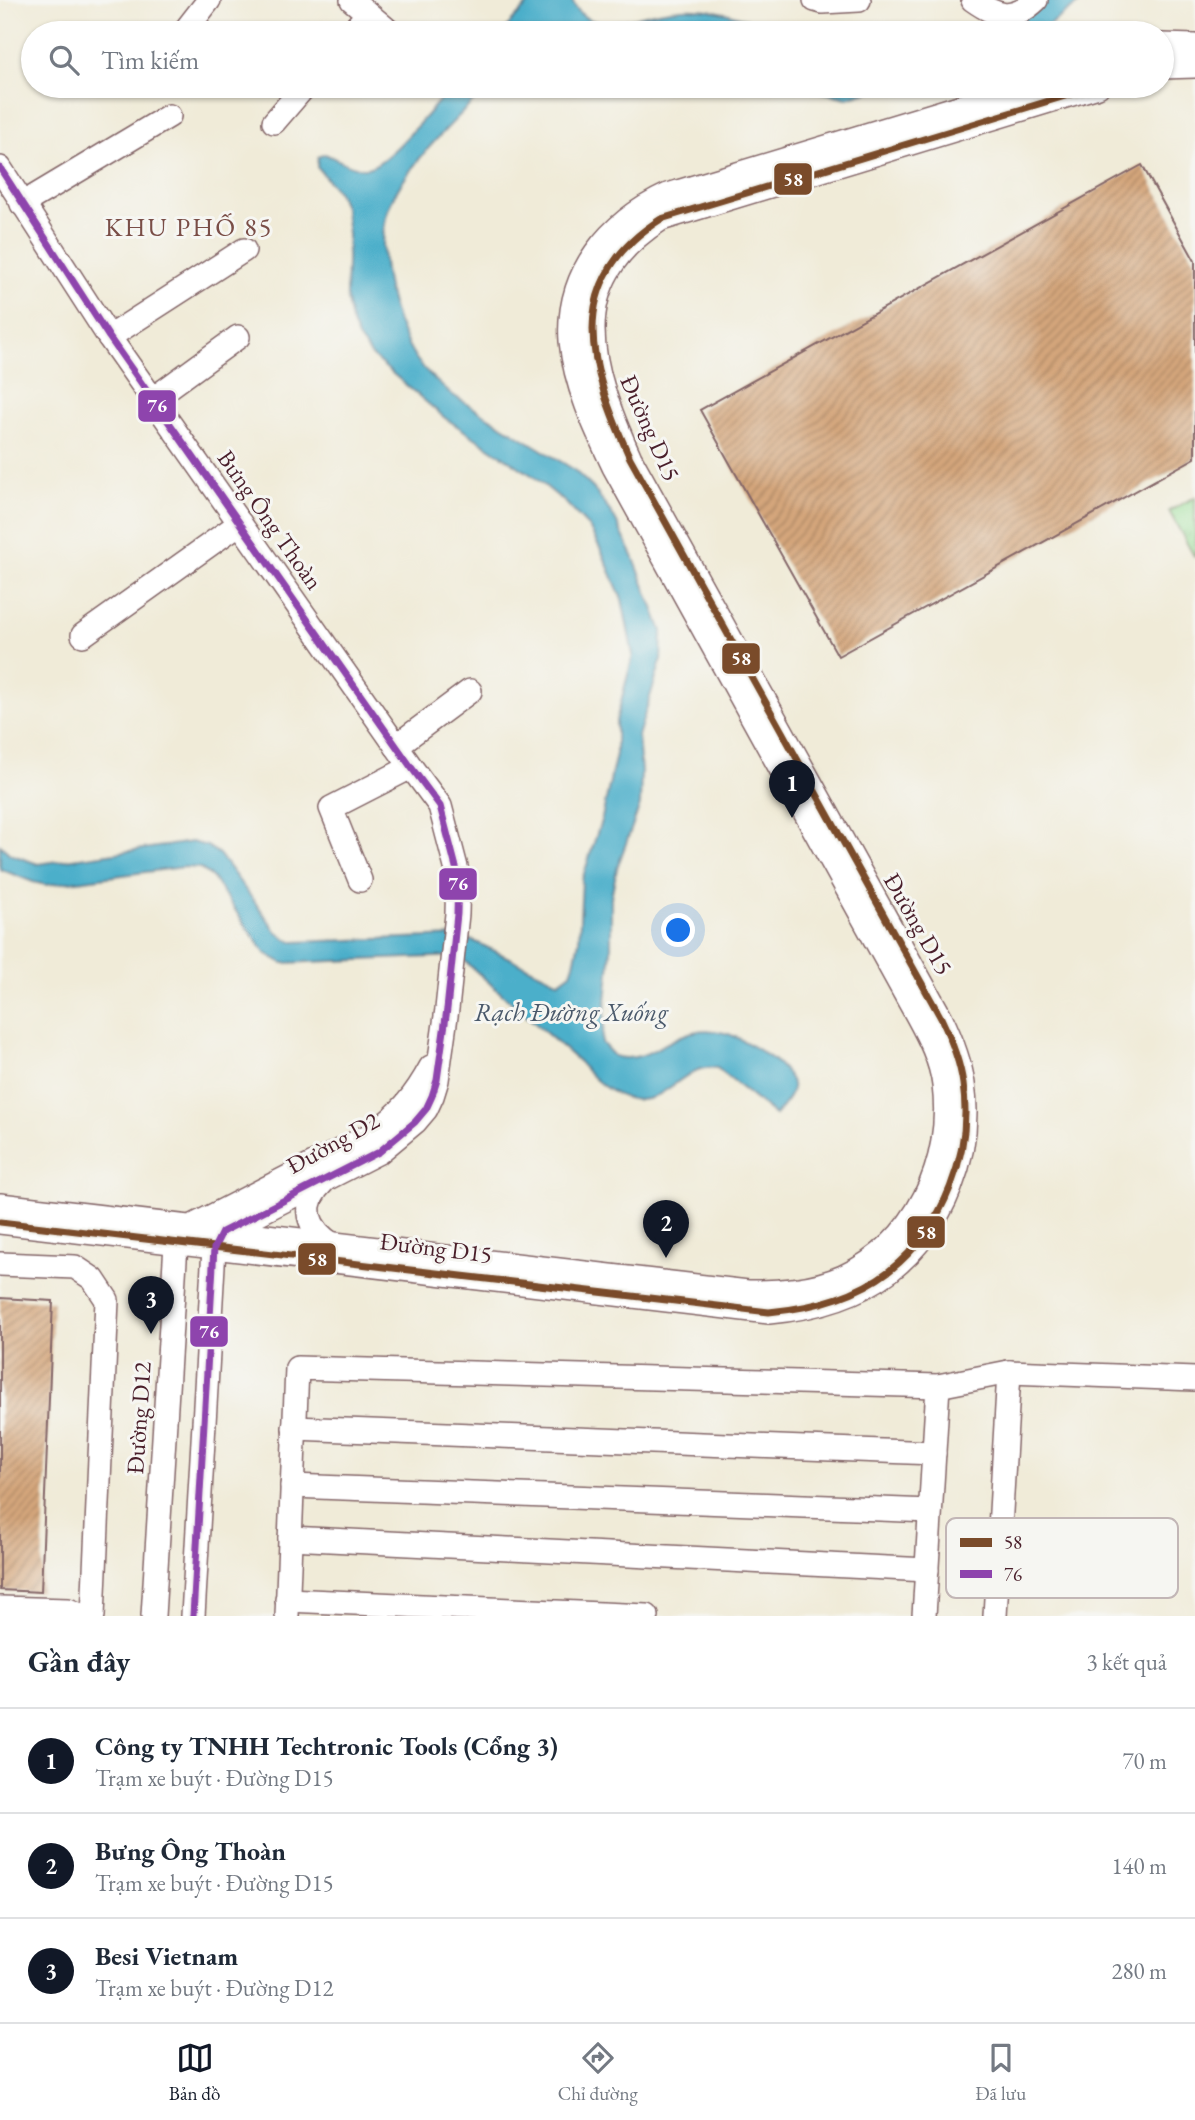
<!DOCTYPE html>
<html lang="vi">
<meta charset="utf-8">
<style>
:root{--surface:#fff;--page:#f2f2f3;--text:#1f2937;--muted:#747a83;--line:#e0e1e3;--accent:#111827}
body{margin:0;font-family:"EB Garamond",serif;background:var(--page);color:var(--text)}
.you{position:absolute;left:679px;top:931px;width:24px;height:24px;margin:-18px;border:5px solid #fff;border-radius:50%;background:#1a73e8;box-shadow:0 0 0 10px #1a73e833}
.badge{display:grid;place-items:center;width:46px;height:46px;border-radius:50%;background:var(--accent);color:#fff;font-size:23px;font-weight:700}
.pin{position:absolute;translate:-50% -58px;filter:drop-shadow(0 2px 4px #0008)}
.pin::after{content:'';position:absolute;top:37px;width:24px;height:21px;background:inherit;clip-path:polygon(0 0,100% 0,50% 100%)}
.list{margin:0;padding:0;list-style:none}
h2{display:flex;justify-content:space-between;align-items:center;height:91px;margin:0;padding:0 28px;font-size:30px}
h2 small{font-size:23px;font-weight:400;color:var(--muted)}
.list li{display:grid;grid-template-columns:46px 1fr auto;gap:21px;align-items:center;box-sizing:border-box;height:105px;padding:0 28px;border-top:2px solid var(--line)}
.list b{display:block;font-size:26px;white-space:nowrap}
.list p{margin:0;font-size:23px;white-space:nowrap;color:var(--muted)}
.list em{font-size:23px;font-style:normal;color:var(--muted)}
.icon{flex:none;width:38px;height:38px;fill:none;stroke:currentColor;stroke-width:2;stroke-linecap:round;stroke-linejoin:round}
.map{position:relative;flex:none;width:1195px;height:1616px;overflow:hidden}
.search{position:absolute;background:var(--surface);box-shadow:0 2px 5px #0004;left:21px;right:21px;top:21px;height:77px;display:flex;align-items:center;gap:18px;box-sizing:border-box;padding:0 24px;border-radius:38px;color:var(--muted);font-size:26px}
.sheet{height:406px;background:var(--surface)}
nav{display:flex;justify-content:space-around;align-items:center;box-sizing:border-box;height:98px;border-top:2px solid var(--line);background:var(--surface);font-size:19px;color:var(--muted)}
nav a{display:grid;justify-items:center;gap:4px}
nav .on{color:var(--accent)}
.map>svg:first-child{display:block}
</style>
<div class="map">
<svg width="1195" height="1616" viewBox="0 0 1195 1616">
<defs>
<pattern id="grass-tufts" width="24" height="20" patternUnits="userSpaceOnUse" patternTransform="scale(1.75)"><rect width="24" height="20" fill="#9adf97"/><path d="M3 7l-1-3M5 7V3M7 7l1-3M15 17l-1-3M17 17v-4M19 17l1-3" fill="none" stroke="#86bf82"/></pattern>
<pattern id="building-hatch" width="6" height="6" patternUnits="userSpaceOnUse" patternTransform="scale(1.75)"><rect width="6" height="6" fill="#d4a67b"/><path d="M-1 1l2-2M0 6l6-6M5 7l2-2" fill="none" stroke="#ae8765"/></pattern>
</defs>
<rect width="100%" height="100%" fill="#f6f6f2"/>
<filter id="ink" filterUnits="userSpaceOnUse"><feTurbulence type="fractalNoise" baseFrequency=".0143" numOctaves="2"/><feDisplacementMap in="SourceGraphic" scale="14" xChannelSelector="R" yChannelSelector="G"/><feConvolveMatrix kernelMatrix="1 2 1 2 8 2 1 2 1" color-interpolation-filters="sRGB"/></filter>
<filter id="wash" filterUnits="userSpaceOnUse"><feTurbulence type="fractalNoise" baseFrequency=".00686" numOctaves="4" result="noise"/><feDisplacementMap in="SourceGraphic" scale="28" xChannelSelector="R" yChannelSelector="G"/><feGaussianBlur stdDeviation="1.57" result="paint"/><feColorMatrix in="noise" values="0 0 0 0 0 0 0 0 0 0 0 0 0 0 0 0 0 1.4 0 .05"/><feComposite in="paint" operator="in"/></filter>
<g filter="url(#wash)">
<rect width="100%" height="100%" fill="#f0ebd8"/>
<polygon fill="url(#grass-tufts)" stroke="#727f61" stroke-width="2" points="1195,497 1195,558 1169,511"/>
<g fill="#4bafca" stroke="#4a677a" stroke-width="2">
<path d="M 532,0 L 572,0 C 587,37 625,19 654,13 C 667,10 683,8 697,9 C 726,10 755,22 781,33 L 501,33 Z"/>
<polygon points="1035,0 1083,0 1038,33 960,33 1019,16"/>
<path d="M 452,86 L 488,86 C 456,120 417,154 394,196 C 370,239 390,321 417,360 C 427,373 439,384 451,394 L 573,469 L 593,488 L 614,517 L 633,556 L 662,631 L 661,661 L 638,736 L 641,772 L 640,805 L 617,868 L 611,897 L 611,950 L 602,1043 L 614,1056 C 661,1070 682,1002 749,1044 C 763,1053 777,1060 787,1074 C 800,1089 786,1102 775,1115 L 717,1068 C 691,1064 675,1088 654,1097 C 625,1109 595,1082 579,1062 L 459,956 L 283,963 L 265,953 L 212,877 L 200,868 L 184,867 L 46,885 L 33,882 L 0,869 L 0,845 L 10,854 L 38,864 L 192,842 L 207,846 L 219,854 L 277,932 L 286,939 L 294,942 L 458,936 L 474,941 L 559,982 L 571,973 L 574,964 L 579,941 L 582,880 L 602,818 L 616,754 L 616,721 L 633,655 L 622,599 L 602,552 L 589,527 L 566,503 L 533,476 L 445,418 L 372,356 L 358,338 L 351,321 L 346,295 L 348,235 L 345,210 L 339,194 L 317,167 L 318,157 L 325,154 C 337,159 352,169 366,168 C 387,167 435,104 452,86 Z"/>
<polygon points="794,86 887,86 847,98"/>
</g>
<g id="blocks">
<g fill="url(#building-hatch)">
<polygon points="1142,165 1195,261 1195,458 838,656 700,410"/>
<polygon points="0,1298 53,1301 41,1592 0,1590"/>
</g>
</g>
</g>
<g filter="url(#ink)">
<use href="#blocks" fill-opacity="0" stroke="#846668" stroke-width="2"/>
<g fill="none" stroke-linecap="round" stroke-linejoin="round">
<defs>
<g id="minor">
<polyline points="352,0 391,33"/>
<polyline points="815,0 822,2 859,0"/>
<path d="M 973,0 C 997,17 1013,22 1036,0"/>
<polyline points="188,27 209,0"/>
<polyline points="351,33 368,14"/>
<polyline points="1162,45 1195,46"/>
<polyline points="1162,67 1195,66"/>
<polyline points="274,122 305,86"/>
<polyline points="0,168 109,337 411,767 440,806 458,875 457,914 447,1009 437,1080 432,1096 426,1109 415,1122 379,1152 222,1232 214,1248 193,1616"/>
<polyline points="22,204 169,116"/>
<polyline points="109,337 244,250"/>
<polyline points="153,399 238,337"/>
<polyline points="83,635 240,523"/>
<polyline points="396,746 470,691"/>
<polyline points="360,880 331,808 411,767"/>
<path d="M 323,1182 C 299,1205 307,1228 333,1245"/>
<path d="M 0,1205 L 748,1292 C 781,1292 813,1290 843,1277 C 916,1244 954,1162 944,1085 C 941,1060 929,1037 917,1015 L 614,467 C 595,427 575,385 571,341 C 566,273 610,222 668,195 L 1028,86"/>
<path d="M 0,1222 L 769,1312 C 812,1308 855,1297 889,1271 C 944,1228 973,1152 963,1084 C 960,1061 951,1039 941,1018 L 630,458 C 590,369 561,282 661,219 L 1098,86"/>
<polyline points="0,1264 75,1267 93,1279 107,1300 93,1616"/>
<polyline points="294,1428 934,1453"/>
<polyline points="292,1486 930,1511"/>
<polyline points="290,1538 927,1570"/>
<polyline points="287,1600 647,1616"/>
<polyline points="0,1608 68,1610 83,1616"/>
<path d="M 153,1616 L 176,1244 L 189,1228 L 372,1134 C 399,1116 416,1095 431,1067"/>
<polyline points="287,1616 297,1368 938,1386 1009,1372 1195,1379"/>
<polyline points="924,1616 938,1386"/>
<polyline points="995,1616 1009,1372"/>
</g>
</defs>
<use href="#minor" stroke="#846668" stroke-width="26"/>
<use href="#minor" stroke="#fff" stroke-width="23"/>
<defs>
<path id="bus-1" d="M 0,1222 L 769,1312 C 812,1308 855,1297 889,1271 C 944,1228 973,1152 963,1084 C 960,1061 951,1039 941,1018 L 630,458 C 590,369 561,282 661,219 L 1098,86"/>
<polyline id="bus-2" points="0,168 109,337 411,767 440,806 458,875 457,914 447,1009 437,1080 432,1096 426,1109 415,1122 379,1152 222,1232 214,1248 193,1616"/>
</defs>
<use href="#bus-1" stroke="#f6f6f2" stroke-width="12"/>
<use href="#bus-2" stroke="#f6f6f2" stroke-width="12"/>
<use href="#bus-1" stroke="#7a4b2a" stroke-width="7"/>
<use href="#bus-2" stroke="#8e44ad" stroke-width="7"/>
</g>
</g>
<g text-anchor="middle" stroke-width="6" stroke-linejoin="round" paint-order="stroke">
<g font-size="24" fill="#4a1f2b" stroke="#f6f6f2">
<text transform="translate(650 428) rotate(66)" y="8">Đường D15</text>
<text transform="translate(270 520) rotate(55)" y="8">Bưng Ông Thoàn</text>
<text transform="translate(918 924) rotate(60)" y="8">Đường D15</text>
<text transform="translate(333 1143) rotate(-29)" y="8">Đường D2</text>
<text transform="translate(436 1248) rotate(7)" y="8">Đường D15</text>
<text transform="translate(139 1418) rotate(-86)" y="8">Đường D12</text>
</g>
<g font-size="26" letter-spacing="2" fill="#7a4e47" stroke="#f6f6f2">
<text x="189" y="236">KHU PHỐ 85</text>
</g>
<g font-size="26" font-style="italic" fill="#4a596b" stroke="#f6f6f2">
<text x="571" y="1021">Rạch Đường Xuống</text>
</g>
</g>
<rect x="946" y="1518" width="232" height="80" rx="10" fill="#f6f6f2" stroke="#c2b6b6" stroke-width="2"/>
<rect x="960" y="1538" width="32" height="9" fill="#7a4b2a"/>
<rect x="960" y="1570" width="32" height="8" fill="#8e44ad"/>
<g font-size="19" fill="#4a1f2b">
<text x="1004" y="1549">58</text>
<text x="1004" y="1581">76</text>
</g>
<g stroke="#f6f6f2" stroke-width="2.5">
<rect x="773" y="162" width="40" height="34" rx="7" fill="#7a4b2a"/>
<rect x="137" y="389" width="40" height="34" rx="7" fill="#8e44ad"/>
<rect x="721" y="642" width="40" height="33" rx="7" fill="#7a4b2a"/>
<rect x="438" y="867" width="40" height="34" rx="7" fill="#8e44ad"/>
<rect x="906" y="1215" width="40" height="34" rx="7" fill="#7a4b2a"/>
<rect x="297" y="1242" width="40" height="34" rx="7" fill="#7a4b2a"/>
<rect x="189" y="1315" width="40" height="33" rx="7" fill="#8e44ad"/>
</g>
<g font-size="19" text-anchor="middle" font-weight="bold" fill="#fff">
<text x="793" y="186">58</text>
<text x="157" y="412">76</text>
<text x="741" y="665">58</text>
<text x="458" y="890">76</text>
<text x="926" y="1239">58</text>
<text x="317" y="1266">58</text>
<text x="209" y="1338">76</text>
</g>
</svg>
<div class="you"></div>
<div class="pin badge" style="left:792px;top:818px">1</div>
<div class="pin badge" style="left:666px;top:1258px">2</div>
<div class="pin badge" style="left:151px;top:1334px">3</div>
<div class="search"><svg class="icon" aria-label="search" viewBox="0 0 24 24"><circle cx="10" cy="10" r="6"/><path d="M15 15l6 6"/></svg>Tìm kiếm</div>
</div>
<section class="sheet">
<h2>Gần đây<small>3 kết quả</small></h2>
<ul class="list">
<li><span class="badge">1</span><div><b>Công ty TNHH Techtronic Tools (Cổng 3)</b><p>Trạm xe buýt · Đường D15</p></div><em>70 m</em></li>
<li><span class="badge">2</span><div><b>Bưng Ông Thoàn</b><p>Trạm xe buýt · Đường D15</p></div><em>140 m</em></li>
<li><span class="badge">3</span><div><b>Besi Vietnam</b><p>Trạm xe buýt · Đường D12</p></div><em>280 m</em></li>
</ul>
</section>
<nav>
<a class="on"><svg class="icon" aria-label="map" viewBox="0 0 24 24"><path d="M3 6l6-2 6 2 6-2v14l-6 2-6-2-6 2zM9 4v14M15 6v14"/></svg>Bản đồ</a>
<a><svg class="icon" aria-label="directions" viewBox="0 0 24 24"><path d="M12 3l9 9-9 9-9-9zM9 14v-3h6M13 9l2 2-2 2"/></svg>Chỉ đường</a>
<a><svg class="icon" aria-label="saved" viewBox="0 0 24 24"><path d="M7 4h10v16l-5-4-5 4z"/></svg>Đã lưu</a>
</nav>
